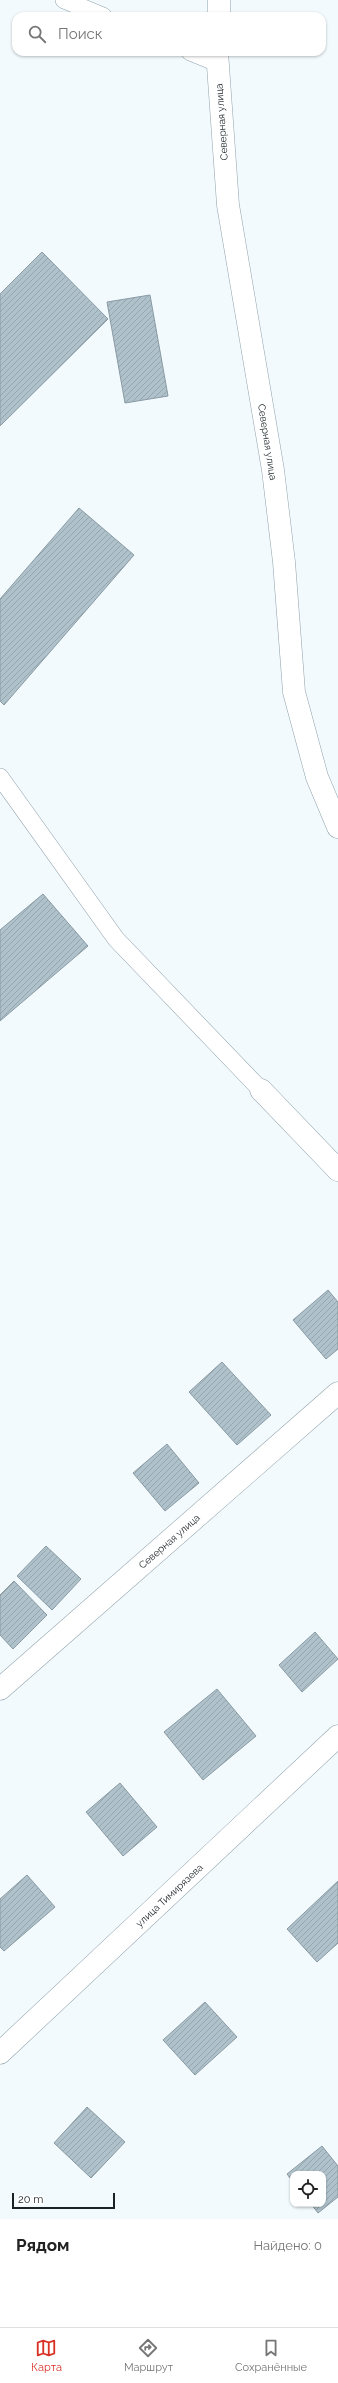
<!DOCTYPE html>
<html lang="ru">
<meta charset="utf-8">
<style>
:root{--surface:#fff;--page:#f2f2f2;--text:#222;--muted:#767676;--line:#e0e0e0;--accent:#d93025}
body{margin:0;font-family:Raleway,sans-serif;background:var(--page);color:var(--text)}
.controls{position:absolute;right:12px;bottom:12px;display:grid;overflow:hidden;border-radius:8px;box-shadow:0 1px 3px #0004}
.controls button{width:36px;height:36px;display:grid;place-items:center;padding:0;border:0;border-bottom:1px solid var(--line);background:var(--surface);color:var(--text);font:20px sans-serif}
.scale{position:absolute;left:12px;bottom:10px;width:103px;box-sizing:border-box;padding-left:4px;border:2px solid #1b2225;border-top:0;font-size:11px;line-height:14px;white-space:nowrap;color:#1b2225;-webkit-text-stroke:3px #fff;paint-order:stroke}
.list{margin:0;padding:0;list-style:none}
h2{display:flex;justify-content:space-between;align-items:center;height:52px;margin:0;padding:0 16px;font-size:17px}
h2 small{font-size:13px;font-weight:400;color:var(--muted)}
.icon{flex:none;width:22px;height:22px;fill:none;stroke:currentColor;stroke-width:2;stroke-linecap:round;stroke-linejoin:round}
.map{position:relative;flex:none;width:338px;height:2219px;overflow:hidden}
.search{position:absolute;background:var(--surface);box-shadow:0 1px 3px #0004;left:12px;right:12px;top:12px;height:44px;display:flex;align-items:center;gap:10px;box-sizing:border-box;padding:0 14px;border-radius:12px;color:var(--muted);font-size:15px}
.sheet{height:108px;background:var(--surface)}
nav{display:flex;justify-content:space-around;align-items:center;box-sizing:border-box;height:56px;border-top:1px solid var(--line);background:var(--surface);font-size:11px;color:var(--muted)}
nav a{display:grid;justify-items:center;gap:2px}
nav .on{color:var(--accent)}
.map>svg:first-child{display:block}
</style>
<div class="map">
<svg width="338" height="2219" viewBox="0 0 338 2219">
<defs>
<pattern id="building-hatch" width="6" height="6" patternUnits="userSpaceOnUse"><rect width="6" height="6" fill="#afc1ca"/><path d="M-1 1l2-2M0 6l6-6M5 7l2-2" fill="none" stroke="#96a6ad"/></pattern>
</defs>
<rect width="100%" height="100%" fill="#f2fafe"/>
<g fill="url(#building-hatch)" stroke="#899aa3">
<polygon points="42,252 108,319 0,426 0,294"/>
<polygon points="150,295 168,396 125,403 107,302"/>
<polygon points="79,508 134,555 4,705 0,701 0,599"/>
<polygon points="43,894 88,946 0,1021 0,930"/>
<polygon points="328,1290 338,1302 338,1349 326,1359 293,1320"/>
<polygon points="222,1362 271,1415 237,1445 189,1392"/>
<polygon points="167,1444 199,1483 165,1511 133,1473"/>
<polygon points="46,1546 81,1579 52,1610 17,1576"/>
<polygon points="14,1581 47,1615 13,1649 0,1635 0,1595"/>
<polygon points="315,1632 338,1659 302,1692 279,1665"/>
<polygon points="217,1689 256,1736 203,1780 164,1732"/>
<polygon points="120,1783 157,1827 123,1856 86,1812"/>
<polygon points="27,1875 55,1907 4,1951 0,1947 0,1899"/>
<polygon points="338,1881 338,1943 317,1962 287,1929"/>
<polygon points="205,2002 237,2037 195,2075 163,2040"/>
<polygon points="87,2107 125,2142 91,2178 54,2143"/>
<polygon points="322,2146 338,2166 338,2197 318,2213 311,2204 323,2204 323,2174 293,2174 293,2182 287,2174"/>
</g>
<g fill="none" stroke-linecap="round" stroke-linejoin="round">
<defs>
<g id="service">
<polyline points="64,0 103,16"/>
<polyline points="190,52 217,63"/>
<polyline points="0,777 116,939 261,1090"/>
</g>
<g id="minor">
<polyline points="219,16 219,0"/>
<polyline points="217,52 228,205 273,470 284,562 294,692 317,777 338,827"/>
<polyline points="261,1090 338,1170"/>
<polyline points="0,1689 338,1393"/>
</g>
<polyline id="tertiary" points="0,2053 338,1736"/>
</defs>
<use href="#service" stroke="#90a2ab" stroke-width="18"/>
<use href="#minor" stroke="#90a2ab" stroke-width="23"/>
<use href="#tertiary" stroke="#90a2ab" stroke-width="23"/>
<use href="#service" stroke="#fff" stroke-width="17"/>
<use href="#minor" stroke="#fff" stroke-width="22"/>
<use href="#tertiary" stroke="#fff" stroke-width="22"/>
</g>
<g text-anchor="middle" stroke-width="3.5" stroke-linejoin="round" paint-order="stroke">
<g font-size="10" fill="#1b2225" stroke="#fff">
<text transform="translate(221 122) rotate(-94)" y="4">Северная улица</text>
<text transform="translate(268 442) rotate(81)" y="4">Северная улица</text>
<text transform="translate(169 1541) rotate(-41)" y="4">Северная улица</text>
<text transform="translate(169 1895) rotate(-43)" y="4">улица Тимирязева</text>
</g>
</g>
</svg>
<div class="controls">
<button><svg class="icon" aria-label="locate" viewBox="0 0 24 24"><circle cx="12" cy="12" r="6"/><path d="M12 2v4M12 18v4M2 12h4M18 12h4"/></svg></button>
</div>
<div class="scale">20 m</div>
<div class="search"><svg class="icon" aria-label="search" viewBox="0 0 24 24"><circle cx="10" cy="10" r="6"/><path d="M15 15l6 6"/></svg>Поиск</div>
</div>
<section class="sheet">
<h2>Рядом<small>Найдено: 0</small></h2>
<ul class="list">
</ul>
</section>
<nav>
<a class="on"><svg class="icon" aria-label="map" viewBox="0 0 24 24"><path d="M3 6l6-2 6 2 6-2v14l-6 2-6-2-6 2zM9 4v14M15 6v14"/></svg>Карта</a>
<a><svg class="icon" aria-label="directions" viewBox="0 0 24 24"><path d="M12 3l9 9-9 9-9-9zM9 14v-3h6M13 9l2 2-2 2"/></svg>Маршрут</a>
<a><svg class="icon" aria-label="saved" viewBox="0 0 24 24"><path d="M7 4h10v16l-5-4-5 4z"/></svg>Сохранённые</a>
</nav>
